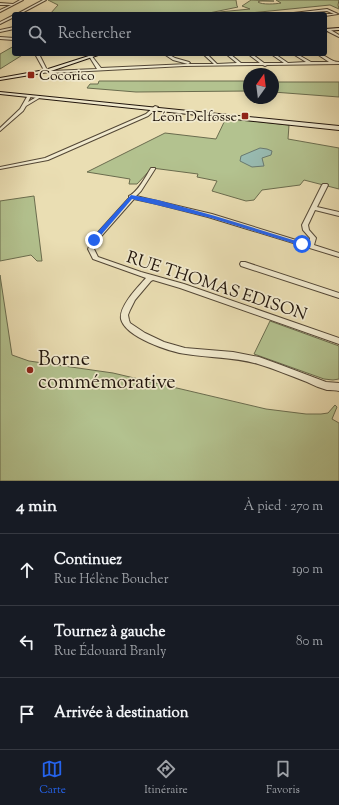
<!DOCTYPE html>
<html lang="fr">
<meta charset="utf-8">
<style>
:root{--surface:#171b24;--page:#242831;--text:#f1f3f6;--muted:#9ea1a6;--line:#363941;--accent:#2563eb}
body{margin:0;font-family:"Sorts Mill Goudy",serif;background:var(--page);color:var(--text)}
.compass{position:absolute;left:243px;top:68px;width:36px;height:36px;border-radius:50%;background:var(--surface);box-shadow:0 2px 10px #0003;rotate:14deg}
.stop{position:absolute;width:12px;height:12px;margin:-9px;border:3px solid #2563eb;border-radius:50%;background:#fff}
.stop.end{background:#2563eb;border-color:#fff;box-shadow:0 1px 4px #0008}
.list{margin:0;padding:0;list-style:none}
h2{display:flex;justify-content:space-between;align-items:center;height:52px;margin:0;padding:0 16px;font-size:17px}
h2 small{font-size:13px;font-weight:400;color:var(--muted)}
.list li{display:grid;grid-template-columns:26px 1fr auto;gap:12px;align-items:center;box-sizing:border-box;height:72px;padding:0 16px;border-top:1px solid var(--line)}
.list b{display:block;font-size:15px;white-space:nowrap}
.list p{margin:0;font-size:13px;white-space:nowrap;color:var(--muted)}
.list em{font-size:13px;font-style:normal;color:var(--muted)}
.icon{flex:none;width:22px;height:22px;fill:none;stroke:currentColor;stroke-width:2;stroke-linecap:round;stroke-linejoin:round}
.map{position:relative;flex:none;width:339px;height:481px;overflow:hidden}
.search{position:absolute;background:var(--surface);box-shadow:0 2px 10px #0003;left:12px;right:12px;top:12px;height:44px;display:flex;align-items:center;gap:10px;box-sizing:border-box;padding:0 14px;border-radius:4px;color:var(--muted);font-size:15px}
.sheet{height:268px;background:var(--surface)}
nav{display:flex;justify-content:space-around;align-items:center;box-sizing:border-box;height:56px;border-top:1px solid var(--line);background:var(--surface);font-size:11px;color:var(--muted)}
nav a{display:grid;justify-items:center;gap:2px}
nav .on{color:var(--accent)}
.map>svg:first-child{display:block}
</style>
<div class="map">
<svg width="339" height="481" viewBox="0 0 339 481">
<rect width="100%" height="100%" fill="#eadeb3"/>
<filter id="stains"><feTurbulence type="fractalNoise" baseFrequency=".005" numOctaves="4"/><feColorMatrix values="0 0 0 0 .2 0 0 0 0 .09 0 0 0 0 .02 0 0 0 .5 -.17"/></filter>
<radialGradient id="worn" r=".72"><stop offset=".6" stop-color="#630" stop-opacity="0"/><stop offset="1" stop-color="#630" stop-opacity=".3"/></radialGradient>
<g fill="#b3c28f" stroke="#6a6c4e">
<path d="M 48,0 L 236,0 L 237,6 L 238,7 L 209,13 L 250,9 L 242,6 L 251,0 L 274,1 L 260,1 L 258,2 C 262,5 276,4 281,3 L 276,0 L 339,0 L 338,5 L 339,9 L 330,5 L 240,14 L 50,14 L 58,5 Z"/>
<polygon points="14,46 14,54 24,54 0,69 0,54"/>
<polygon points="99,81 249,81 249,91 136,92 87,88 90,84 98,84"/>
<polygon points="273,82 339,82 339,97 273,92"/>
<polygon points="226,118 289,125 288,139 339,148 339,189 304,180 300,185 262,190 254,200 246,201 212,191 217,181 197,177 198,174 152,168 137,184 129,184 130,179 87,172 165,133 216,139"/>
<polygon points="34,196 42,261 37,261 31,255 0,261 0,201"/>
<polygon points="0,275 12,355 29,361 113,373 266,409 306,414 321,414 328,413 335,405 337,407 332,419 339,423 339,481 0,481"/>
<polygon points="270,321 339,346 339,379 333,380 324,379 254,354"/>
</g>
<polygon fill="#98bbb2" stroke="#687970" points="260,148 267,149 272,151 271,155 262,158 264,166 252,167 240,161 241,156"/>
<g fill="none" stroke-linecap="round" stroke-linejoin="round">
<defs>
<g id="street">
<polygon points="20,0 23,0 0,12 0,10 11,5 0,5 0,3 13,4"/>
<polygon points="43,0 46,0 20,14 17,14"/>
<polygon points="327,9 338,14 325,16 325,14 334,14 327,11 285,14"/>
<polygon points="14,15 14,17 0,24 0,22"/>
<polygon points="14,27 14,29 0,32 0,30"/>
<polygon points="327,29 329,29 339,35 339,37 327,31"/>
<polygon points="0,37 14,38 14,40 0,39"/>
<path d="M 35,54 L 39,54 L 47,70 L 51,71 L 97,69 L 89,56 L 91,55 L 101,68 L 188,64 L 173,60 L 164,54 L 168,54 L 175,58 L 189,62 L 190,63 L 188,64 L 214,64 L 203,54 L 207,54 L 217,64 L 237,63 L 226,54 L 230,54 L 241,63 L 260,63 L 248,54 L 252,54 L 264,63 L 284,63 L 271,54 L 275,54 L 288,63 L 306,62 L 293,54 L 297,54 L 311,62 L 329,62 L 317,54 C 326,54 330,62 339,62 L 339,64 L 267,65 L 265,66 L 263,65 L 184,66 L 51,73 L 45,72 Z"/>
<polygon points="28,95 31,96 28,102 38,96 41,97 26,106 23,111 0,131 0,128 20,109"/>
<polygon points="155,106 158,107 148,116 48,160 0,169 0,167 45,158 146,114"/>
<path d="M 151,168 L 155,168 L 155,169 L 141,191 L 136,196 L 212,214 L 309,244 L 310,238 L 303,230 L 302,225 L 322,185 L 323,184 L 327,184 L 328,185 L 317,207 L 339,212 L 339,216 L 315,210 L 308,225 L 309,230 L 316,238 L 314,245 L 339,253 L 339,257 L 208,217 L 157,204 L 134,199 L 97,241 L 94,249 L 98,257 L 141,272 L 184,284 L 339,338 L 339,344 L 180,288 L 153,280 L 151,281 L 135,300 L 130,310 L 128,315 L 129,320 L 130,323 L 145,333 L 164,342 L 185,348 L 233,352 L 259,357 L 281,365 L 326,382 L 339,383 L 339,391 C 335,390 331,390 327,390 C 320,388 313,385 307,382 C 291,376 275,369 258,364 C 235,357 210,358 186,354 C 170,352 125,337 121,319 C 119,306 138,287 146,278 L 93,259 L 88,249 L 92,239 L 129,198 L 129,196 C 138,192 146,176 151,168 Z"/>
<polygon points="241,262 245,262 339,293 339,298 241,266 240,264"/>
</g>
<g id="secondary">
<polygon points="339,28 339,30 325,31 325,29"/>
<polygon points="95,54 101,54 48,72 0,80 0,78 45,70"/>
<polygon points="0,92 339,126 339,130 0,94"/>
</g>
</defs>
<use href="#street" stroke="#534736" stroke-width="2"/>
<use href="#secondary" stroke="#21150c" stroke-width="2"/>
<use href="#street" fill="#f1eace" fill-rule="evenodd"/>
<use href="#secondary" fill="#f1eace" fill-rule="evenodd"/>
</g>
<polygon fill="#2563eb" points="131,195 158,200 215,216 306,244 302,246 211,218 132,199 96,241 92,241 92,238"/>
<g fill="#8f2418" stroke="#f1eace" stroke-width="1.5">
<rect x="27" y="71" width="8" height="8" rx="2"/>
<rect x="241" y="112" width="8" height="8" rx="2"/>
<circle cx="30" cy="370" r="4"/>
</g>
<g text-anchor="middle" stroke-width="3.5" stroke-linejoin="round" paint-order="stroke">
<g font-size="14" fill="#21150c" stroke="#f1eace" text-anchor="start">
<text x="39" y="80">Cocorico</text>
<text x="237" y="121" text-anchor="end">Léon Delfosse</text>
</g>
<g font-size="17" fill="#21150c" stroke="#f1eace">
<text transform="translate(217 285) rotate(18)" y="6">RUE THOMAS EDISON</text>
</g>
<g font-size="20" fill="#21150c" stroke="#f1eace" text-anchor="start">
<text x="38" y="365">Borne<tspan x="38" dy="23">commémorative</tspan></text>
</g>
</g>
<rect width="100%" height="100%" filter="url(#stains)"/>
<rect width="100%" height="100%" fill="url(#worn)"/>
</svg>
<svg class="compass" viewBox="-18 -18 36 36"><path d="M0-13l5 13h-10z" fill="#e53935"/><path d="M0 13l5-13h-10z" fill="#9ea1a6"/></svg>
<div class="stop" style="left:302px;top:244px"></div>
<div class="stop end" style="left:94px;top:240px"></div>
<div class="search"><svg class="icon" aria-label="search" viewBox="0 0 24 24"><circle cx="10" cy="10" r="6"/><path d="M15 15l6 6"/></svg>Rechercher</div>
</div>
<section class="sheet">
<h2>4 min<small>À pied · 270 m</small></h2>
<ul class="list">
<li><svg class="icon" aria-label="ahead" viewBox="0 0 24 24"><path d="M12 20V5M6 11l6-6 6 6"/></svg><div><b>Continuez</b><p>Rue Hélène Boucher</p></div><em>190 m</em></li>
<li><svg class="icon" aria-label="left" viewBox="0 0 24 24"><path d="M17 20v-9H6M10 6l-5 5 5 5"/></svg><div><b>Tournez à gauche</b><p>Rue Édouard Branly</p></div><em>80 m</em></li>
<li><svg class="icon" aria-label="arrive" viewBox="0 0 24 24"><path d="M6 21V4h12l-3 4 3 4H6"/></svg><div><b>Arrivée à destination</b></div></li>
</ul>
</section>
<nav>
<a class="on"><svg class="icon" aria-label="map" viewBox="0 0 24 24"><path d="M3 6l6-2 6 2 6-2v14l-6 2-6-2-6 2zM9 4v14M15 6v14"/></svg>Carte</a>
<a><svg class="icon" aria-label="directions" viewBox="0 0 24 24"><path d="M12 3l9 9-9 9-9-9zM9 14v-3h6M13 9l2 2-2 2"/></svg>Itinéraire</a>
<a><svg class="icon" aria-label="saved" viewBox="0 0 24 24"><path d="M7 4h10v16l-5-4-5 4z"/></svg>Favoris</a>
</nav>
